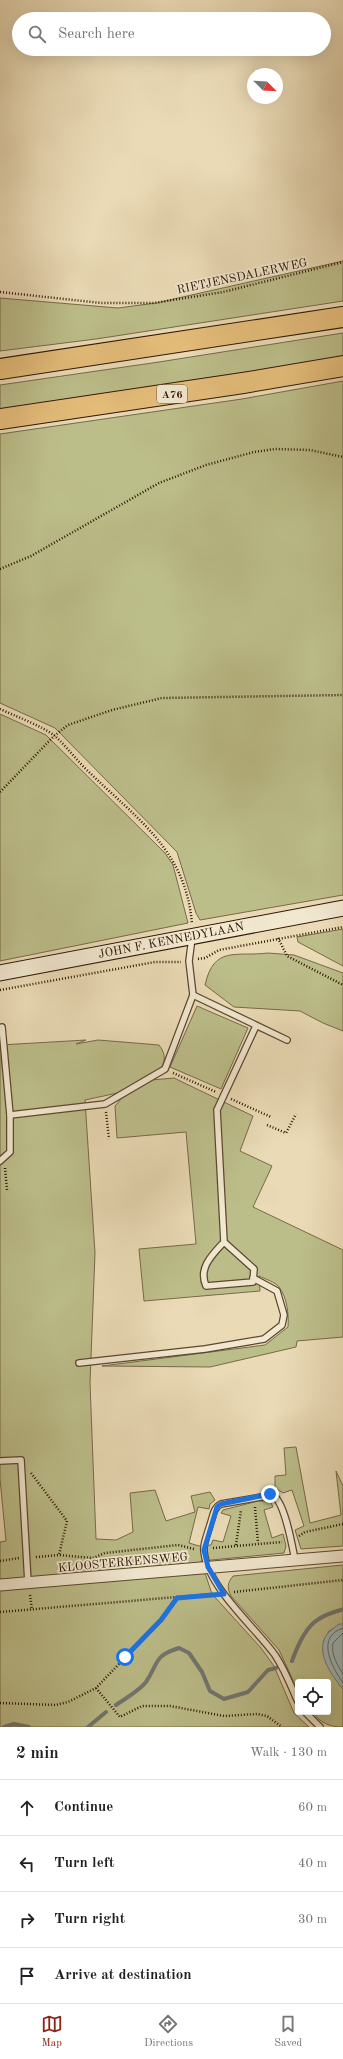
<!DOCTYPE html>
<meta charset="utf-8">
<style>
:root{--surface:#fff;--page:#f6f6f6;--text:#202124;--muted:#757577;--line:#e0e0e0;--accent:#8f2418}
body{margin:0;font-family:"Old Standard TT",serif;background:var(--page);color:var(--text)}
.controls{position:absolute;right:12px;bottom:12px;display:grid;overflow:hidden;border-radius:4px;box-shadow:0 4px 16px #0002}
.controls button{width:36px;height:36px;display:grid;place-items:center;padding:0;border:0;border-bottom:1px solid var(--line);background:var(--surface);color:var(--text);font:20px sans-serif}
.compass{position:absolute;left:247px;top:68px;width:36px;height:36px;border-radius:50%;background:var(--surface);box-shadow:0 4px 16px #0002;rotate:114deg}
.stop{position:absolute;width:12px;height:12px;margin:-9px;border:3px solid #1a73e8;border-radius:50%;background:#fff}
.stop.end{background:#1a73e8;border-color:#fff;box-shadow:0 1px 4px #0008}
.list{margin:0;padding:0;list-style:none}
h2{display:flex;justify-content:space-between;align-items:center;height:52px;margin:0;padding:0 16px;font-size:17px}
h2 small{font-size:13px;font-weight:400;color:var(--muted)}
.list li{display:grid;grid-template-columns:26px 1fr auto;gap:12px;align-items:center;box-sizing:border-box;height:56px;padding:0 16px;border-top:1px solid var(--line)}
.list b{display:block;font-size:15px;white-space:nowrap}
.list em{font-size:13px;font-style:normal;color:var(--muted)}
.icon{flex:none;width:22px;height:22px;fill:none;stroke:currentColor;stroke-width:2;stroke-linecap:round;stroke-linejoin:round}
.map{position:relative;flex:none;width:343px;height:1727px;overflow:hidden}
.search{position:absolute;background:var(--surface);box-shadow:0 4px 16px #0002;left:12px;right:12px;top:12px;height:44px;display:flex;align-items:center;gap:10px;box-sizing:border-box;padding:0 14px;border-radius:22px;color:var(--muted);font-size:15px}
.sheet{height:276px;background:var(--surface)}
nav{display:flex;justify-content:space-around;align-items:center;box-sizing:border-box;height:56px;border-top:1px solid var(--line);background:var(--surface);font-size:11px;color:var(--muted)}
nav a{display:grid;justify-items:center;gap:2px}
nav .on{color:var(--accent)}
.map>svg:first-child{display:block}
</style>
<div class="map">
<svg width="343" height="1727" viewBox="0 0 343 1727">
<rect width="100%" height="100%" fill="#eadbb6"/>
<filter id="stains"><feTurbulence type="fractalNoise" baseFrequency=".005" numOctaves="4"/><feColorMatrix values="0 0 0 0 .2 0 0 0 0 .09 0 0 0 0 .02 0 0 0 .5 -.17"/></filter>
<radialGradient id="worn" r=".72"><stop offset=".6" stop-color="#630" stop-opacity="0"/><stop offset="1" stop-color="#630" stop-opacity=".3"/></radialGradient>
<g fill="#bcbe8a" stroke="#766a48">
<polygon points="343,261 343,301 96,339 0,351 0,298 118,308 156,303"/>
<polygon points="343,333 343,357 61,402 0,409 0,385 159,362"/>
<polygon points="343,381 343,895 200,920 196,913 177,852 55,728 0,703 0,434 242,399"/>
<polygon points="0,714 46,735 165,853 173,865 188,923 0,961"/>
<polygon points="343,929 343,966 298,942 297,937"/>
<path d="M 268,953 L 294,955 L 343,973 L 343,1031 L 323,1023 L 300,1011 L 234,1007 L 205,985 C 214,945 236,957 268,953 Z"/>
<polygon points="197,1006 248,1028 221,1089 170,1067"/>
<path d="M 86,1040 L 76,1044 L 98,1040 L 159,1045 C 170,1059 162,1069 151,1080 L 174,1078 L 253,1116 L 240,1151 L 272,1166 L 253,1207 L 343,1250 L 343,1337 L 297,1341 L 296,1347 L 210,1367 L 102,1366 L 265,1345 L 288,1327 C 289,1315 287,1297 279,1287 C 275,1282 265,1279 259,1276 L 260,1291 L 144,1301 L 139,1249 L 196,1244 L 186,1132 L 117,1138 L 115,1106 L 122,1098 L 144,1084 L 122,1092 L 85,1100 L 95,1253 L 90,1383 L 96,1539 L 116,1540 L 133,1532 L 130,1493 L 155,1490 L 166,1521 L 195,1512 L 191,1496 L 210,1492 L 215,1500 L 210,1504 L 209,1509 L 198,1507 L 189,1543 L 199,1546 L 211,1545 L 213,1540 L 223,1542 L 231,1516 L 221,1513 L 223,1510 L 258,1501 L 270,1501 L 273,1507 L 264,1510 L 272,1538 L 283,1534 L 286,1546 L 284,1553 L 201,1561 L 212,1594 L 261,1648 L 274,1666 L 294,1713 L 309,1727 L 0,1727 L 0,1542 L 6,1541 L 0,1479 L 0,1045 Z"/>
<polygon points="296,1447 310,1523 341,1515 336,1471 343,1486 343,1546 301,1549 295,1530 304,1526 292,1490 283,1493 275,1488 275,1476 286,1475 284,1448"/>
<path d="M 343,1565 L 343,1624 L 329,1631 L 324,1640 L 339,1684 L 343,1689 L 343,1727 C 329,1727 321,1723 312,1712 L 328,1712 L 328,1682 L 298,1682 L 298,1691 L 279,1650 L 231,1596 C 227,1587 227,1584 233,1576 Z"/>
</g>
<path fill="#9db8ba" stroke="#717772" d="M 339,1624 L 343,1624 L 343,1689 C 333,1677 318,1657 324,1640 C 326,1633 333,1629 339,1624 Z"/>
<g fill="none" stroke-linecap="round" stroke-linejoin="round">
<g stroke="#666760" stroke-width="1">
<path d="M 343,1628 C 315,1637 332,1667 343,1683"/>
<path d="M 343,1633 L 333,1643 C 331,1655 337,1664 343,1674"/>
</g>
<g stroke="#717772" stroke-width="4">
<path d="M 292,1661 C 297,1647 306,1626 319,1619 C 326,1614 335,1612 343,1609"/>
<path d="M 116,1705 C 126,1698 139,1691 146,1682 C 159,1663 153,1656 179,1648 L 189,1653 L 202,1672 L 210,1691 L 224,1699 L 248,1692 L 268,1670 L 276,1668"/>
<polyline points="4,1727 14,1724 29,1727"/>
<polyline points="88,1727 106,1712"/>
</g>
<defs>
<g id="lane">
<polyline points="193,995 287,1040"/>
<polyline points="10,1115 105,1104 165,1069 193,995 189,961 192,938"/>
<polyline points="0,1161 10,1152 10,1115 2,1027"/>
<path d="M 224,1242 L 254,1269 L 253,1282 L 206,1286 C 198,1268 212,1255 224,1242 L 217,1110 L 256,1026"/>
<polyline points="79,1363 205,1349 264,1339 282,1325 284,1315 277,1291 253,1278"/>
<polyline points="0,1461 21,1460 28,1583"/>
<path d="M 295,1560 C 292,1545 285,1503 273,1495 L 221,1504 C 213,1508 213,1517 210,1525 C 208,1533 203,1543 204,1551 C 207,1587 255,1627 275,1655 C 285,1670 291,1686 298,1702"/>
<polyline points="305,1712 320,1727"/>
</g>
<polyline id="street" points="0,1585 343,1556"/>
<polyline id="secondary" points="0,973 343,908"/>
<g id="highway">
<polyline points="0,369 343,317"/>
<polyline points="0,419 243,383 343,366"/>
</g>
</defs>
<use href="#lane" stroke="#5e4731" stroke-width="8"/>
<use href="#street" stroke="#5e4731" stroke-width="13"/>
<use href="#secondary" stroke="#301605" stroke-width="17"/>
<use href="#highway" stroke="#301605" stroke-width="22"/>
<g stroke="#301605" stroke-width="2.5" stroke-dasharray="1 2" stroke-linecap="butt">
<polyline points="0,292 101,303 154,303 223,292 343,262"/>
<polyline points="0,569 31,556 159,483 206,465 254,452 275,449 310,450 343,457"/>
<path d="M 0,709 C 15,716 42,726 55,736 C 67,747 77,761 89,772 C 137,819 186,850 192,924"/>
<polyline points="0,792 54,736 68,725 112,710 162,698 343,695"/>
<polyline points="278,938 287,956 343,985"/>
<polyline points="198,959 205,958 219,950 343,927"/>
<polyline points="0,990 155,962 181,962"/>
<polyline points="173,1073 216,1092"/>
<polyline points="231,1099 271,1117"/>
<polyline points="106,1112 109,1139"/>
<polyline points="267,1125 286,1133 296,1114"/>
<polyline points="5,1168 7,1190"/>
<polyline points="31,1473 67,1521 59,1555"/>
<polyline points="255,1507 258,1543"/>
<polyline points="299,1536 305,1532 343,1524"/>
<polyline points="236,1545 241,1510"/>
<polyline points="213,1548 282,1542"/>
<polyline points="36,1557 59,1555 93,1558 105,1553 178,1545 194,1549"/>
<polyline points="0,1561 19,1558"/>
<polyline points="234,1592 343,1580"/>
<polyline points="30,1595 32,1610"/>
<polyline points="0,1612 213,1594"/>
<polyline points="96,1688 120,1717 142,1706 170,1706 224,1716 257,1714 267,1716 282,1727"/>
<polyline points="0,1703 56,1705 68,1702 96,1688 161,1620 177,1598"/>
</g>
<use href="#lane" stroke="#f1e8d0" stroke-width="5.5"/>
<use href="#street" stroke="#f1e8d0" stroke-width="11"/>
<use href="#secondary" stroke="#f1e8d0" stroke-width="15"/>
<use href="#highway" stroke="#e5be7b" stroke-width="20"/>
</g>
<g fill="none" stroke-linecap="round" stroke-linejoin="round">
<polyline stroke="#1a73e8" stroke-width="5" points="125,1657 161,1620 177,1598 224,1594 208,1567 204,1550 217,1507 221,1504 270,1494"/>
</g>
<g text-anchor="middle" stroke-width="3.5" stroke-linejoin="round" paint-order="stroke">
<rect fill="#f1e8d0" stroke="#6a5542" stroke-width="1" x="157" y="385" width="30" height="18" rx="3"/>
<g font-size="11" font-weight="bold" fill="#301605">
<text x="172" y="398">A76</text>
</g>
<g font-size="12" fill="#301605" stroke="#f1e8d0">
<text transform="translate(242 276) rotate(-12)" y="4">RIETJENSDALERWEG</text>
<text transform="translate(171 940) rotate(-11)" y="4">JOHN F. KENNEDYLAAN</text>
<text transform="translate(123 1562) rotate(-5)" y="4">KLOOSTERKENSWEG</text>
</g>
</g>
<rect width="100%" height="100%" filter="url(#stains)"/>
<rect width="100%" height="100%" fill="url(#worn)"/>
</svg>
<div class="controls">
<button><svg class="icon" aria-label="locate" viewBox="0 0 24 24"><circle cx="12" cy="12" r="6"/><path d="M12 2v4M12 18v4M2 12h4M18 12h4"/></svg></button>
</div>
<svg class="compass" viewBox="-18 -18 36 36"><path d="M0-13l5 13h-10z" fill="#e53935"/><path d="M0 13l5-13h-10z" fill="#757577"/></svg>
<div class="stop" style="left:125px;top:1657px"></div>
<div class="stop end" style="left:270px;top:1494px"></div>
<div class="search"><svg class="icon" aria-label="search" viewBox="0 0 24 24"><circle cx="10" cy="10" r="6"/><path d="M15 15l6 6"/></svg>Search here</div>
</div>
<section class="sheet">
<h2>2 min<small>Walk · 130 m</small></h2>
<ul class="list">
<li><svg class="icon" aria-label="ahead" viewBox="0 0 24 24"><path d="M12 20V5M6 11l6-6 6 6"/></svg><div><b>Continue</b></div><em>60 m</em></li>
<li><svg class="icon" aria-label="left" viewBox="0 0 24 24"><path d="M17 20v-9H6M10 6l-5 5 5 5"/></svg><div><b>Turn left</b></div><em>40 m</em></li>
<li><svg class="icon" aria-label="right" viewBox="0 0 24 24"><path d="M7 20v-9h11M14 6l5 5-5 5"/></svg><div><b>Turn right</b></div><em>30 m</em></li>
<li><svg class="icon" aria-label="arrive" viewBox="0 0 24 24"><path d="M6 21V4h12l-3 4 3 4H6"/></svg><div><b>Arrive at destination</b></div></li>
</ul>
</section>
<nav>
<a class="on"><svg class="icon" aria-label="map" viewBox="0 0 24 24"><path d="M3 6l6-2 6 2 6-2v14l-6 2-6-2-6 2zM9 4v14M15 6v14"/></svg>Map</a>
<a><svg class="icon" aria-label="directions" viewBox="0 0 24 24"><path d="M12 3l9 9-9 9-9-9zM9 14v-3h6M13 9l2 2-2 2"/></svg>Directions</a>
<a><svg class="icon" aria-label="saved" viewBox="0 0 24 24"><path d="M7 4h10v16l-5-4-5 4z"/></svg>Saved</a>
</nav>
